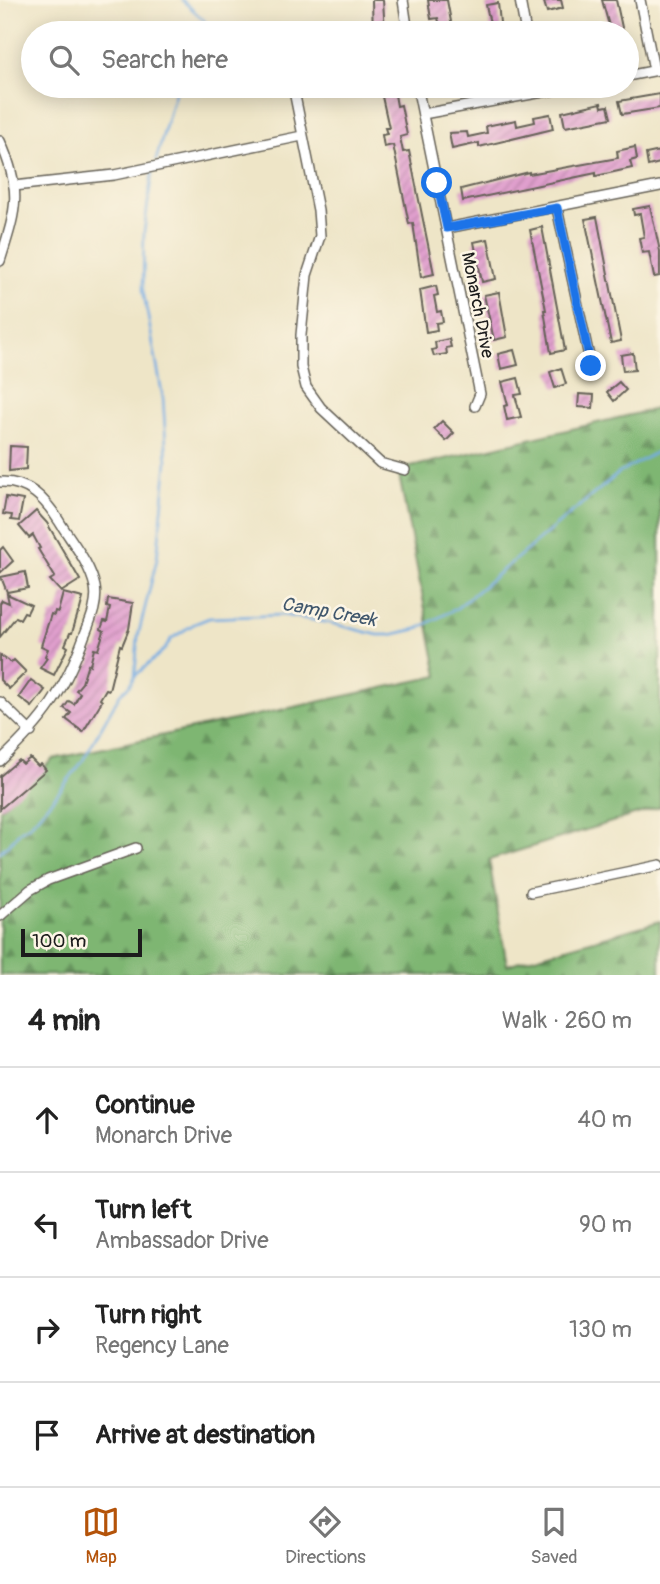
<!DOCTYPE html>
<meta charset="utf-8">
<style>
:root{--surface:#fff;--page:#f2f2f2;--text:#222;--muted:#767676;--line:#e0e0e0;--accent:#b45309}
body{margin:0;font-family:Pangolin,sans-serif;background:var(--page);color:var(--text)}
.scale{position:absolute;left:21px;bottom:18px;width:121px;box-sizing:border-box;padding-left:7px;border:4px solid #1c1c1c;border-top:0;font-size:19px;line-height:24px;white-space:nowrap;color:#1c1c1c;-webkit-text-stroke:5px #fcf5e5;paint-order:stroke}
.stop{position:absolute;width:21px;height:21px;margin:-16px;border:5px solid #1a73e8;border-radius:50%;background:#fff}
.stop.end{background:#1a73e8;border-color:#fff;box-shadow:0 2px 7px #0008}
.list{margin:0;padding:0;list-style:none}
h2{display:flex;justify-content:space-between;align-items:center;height:91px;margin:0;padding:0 28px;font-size:30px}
h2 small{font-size:23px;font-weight:400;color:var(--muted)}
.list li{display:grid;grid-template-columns:46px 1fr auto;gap:21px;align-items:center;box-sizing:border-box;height:105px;padding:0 28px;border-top:2px solid var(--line)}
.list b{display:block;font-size:26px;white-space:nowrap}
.list p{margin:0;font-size:23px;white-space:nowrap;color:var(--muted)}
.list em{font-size:23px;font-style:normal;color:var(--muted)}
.icon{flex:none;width:38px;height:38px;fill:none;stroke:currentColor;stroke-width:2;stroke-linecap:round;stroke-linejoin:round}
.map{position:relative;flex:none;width:660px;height:975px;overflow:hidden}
.search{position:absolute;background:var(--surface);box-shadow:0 4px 18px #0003;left:21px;right:21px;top:21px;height:77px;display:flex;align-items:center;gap:18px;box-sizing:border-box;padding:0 24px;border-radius:38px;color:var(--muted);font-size:26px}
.sheet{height:511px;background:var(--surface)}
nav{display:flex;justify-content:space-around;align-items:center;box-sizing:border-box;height:98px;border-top:2px solid var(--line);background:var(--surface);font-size:19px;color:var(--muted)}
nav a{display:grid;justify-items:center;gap:4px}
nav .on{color:var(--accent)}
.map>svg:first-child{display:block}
</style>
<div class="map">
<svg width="660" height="975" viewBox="0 0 660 975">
<defs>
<pattern id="forest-firs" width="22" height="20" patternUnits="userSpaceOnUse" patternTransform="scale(1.75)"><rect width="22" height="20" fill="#7eb672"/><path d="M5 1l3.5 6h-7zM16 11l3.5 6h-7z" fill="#66935d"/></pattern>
<pattern id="building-hatch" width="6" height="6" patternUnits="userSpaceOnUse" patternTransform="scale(1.75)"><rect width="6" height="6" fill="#e09fcd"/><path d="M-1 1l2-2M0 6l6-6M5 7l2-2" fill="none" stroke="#c088af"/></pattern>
</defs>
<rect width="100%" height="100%" fill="#fcf5e5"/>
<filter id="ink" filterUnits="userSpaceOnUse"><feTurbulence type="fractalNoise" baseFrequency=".0143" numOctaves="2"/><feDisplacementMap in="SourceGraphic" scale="14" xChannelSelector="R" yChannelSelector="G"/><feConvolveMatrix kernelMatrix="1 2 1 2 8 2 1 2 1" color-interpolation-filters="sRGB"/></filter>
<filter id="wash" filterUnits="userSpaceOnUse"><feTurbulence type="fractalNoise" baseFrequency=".00686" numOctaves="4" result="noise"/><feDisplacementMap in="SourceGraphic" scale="28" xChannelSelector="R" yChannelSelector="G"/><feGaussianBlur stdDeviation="1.57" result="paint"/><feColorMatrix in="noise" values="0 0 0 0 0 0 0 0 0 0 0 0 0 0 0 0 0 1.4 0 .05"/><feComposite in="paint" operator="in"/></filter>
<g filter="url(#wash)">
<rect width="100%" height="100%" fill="#eee5c7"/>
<polygon fill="url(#forest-firs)" stroke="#4d6947" stroke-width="2" points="660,408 660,807 489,860 507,965 660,921 660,975 0,975 0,809 53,759 438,676 398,470"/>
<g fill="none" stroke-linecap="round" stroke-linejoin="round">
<g stroke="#74ace3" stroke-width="2.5">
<polyline points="182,0 205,21 199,33"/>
<polyline points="156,160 177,86"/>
<polyline points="135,675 138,636 157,559 167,461 163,398 143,290 144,232 152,173"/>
<polyline points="0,852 14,839 20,831 30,825 62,788 82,762 120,694 129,686 135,676 165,649 171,639 194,624 209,618 282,615 330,623 378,635 390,635 417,629 457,608 619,473 660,450"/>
</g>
</g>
<g id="blocks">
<g fill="url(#building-hatch)">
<polygon points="372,0 383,0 385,33 373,33"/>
<polygon points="428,0 447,0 452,27 441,29 438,18 431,19"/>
<polygon points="549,0 561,0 563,8 547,12 544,2"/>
<polygon points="602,0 616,0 623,32 611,33"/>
<polygon points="498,3 501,33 492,33 486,5"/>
<polygon points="374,86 396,86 396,89 394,89 397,106 401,105 407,135 400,137 403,152 409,151 434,274 421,277 413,223 409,224 393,145 384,147 382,135 387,134 385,128 389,128 381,92 375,93"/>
<polygon points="660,94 660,108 622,114 619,101"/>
<polygon points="601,103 602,107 608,106 611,118 565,127 562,112"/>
<polygon points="550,114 553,129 479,147 479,143 452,149 449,133 467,132 468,137 487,133 486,126 516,120 517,126 535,122 534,117"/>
<polygon points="635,147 637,159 630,161 632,168 596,176 596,173 463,201 461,189 529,172 529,174 618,158 617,151"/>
<polygon points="660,151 660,163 648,166 646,154"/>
<polygon points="650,206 660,251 660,276 654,277 649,252 642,253 639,238 644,237 640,214 634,215 633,209"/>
<polygon points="597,217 621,341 611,343 585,219"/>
<polygon points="542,227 565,350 551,353 544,310 546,310 530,230"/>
<polygon points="488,239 496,279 482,282 474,242"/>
<polygon points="436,286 438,295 434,296 437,312 441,311 443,322 436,323 437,330 426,332 420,290"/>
<polygon points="499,292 507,337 494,340 484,295"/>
<polygon points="449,339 451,347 446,348 447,354 434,356 432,350 436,349 435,342"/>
<polygon points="514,350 518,365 501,369 498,354"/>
<polygon points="633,353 635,370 623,371 621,355"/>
<polygon points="561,368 566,384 555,388 550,372"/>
<polygon points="518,378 522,394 515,395 521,417 507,420 504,406 508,405 502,382"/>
<polygon points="619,382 626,390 614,401 607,392"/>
<polygon points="579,394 594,395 593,408 578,407"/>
<polygon points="442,421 454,433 446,441 434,429"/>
<polygon points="10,446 27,447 26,469 9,471"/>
<polygon points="6,497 23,500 19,521 11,520 12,515 3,514"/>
<polygon points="36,511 47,523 80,580 61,592 50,580 55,577 38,549 40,548 33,535 29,538 19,526"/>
<polygon points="3,547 13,561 0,573 0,550"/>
<polygon points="25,572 28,588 7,592 1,577"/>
<polygon points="63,593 83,598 79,613 78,613 72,633 70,633 65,645 68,647 54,675 40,668 47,658 45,656 48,649 41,646 51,614 54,615 55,611 58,612"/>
<polygon points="7,594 31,605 27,613 24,612 20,619 16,617 0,637 0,603 2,600 9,603"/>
<polygon points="108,599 133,603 129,629 122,646 120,645 109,690 106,689 100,699 102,701 83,732 66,719 71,713 64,708 69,701 74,704 80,693 76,690 82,683 88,664 90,665 94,649 98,650 104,631 101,629 104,621 107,622 110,608 107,607"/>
<polygon points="0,655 11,663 14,660 26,672 9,689 0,680"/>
<polygon points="31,680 45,690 32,707 19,697"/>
<polygon points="30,758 38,766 41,764 46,770 0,809 0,776 19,760 23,764"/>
</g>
</g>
</g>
<g filter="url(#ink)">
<use href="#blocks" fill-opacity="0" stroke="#666258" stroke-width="2"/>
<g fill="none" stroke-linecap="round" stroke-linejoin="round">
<defs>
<g id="minor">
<polyline points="403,0 408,33"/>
<polyline points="520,0 526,33"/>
<polyline points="640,0 654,70"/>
<polyline points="627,76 658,70"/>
<polyline points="293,86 318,210 320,236 307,275 301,335 301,367 306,387 321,408 380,463 405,470"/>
<polyline points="417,86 480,394 475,406"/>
<polyline points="423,114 576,86"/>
<path d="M 0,141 C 23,192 16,210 0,261"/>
<polyline points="14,186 114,175 302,136"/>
<polyline points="557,208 591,366"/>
<polyline points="447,228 660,186"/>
<path d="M 0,482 C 29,481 45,499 59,521 C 71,541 90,563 95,587 C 98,603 91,619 85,634 C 64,692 45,719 0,761"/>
<polyline points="0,702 31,732"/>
<polyline points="531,892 660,865"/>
<polyline points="0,916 30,890 48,880 136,848"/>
</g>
</defs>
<use href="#minor" stroke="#666258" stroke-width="12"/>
<use href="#minor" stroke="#fff" stroke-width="9"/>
</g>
</g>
<g fill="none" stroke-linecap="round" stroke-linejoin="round" filter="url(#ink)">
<polyline stroke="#1a73e8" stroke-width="9" points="437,183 447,228 557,208 591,366"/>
</g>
<g text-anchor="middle" stroke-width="5" stroke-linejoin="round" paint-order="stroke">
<g font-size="18" fill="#1c1c1c" stroke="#fcf5e5">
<text transform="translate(478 305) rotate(79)" y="6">Monarch Drive</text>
</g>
<g font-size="19" font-style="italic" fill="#3f566c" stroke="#fcf5e5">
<text transform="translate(329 611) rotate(10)" y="7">Camp Creek</text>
</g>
</g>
</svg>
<div class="scale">100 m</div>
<div class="stop" style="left:437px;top:183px"></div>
<div class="stop end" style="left:591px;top:366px"></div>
<div class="search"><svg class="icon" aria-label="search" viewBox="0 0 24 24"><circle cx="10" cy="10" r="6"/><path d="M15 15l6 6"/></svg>Search here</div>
</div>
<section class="sheet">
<h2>4 min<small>Walk · 260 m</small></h2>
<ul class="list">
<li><svg class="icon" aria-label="ahead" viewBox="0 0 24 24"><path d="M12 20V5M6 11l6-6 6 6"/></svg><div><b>Continue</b><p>Monarch Drive</p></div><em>40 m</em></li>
<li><svg class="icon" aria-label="left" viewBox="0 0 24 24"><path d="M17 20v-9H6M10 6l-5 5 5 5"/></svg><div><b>Turn left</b><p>Ambassador Drive</p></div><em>90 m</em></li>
<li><svg class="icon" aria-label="right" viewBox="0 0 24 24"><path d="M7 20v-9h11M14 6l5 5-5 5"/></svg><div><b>Turn right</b><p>Regency Lane</p></div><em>130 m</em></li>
<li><svg class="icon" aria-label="arrive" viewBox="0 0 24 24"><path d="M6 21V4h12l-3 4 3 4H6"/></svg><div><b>Arrive at destination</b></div></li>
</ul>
</section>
<nav>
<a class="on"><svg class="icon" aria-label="map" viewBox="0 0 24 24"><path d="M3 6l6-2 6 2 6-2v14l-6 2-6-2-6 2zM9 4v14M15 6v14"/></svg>Map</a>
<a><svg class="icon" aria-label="directions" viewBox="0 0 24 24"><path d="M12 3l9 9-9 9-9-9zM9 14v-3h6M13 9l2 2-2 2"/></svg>Directions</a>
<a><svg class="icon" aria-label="saved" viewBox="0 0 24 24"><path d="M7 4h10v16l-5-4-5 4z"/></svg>Saved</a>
</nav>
